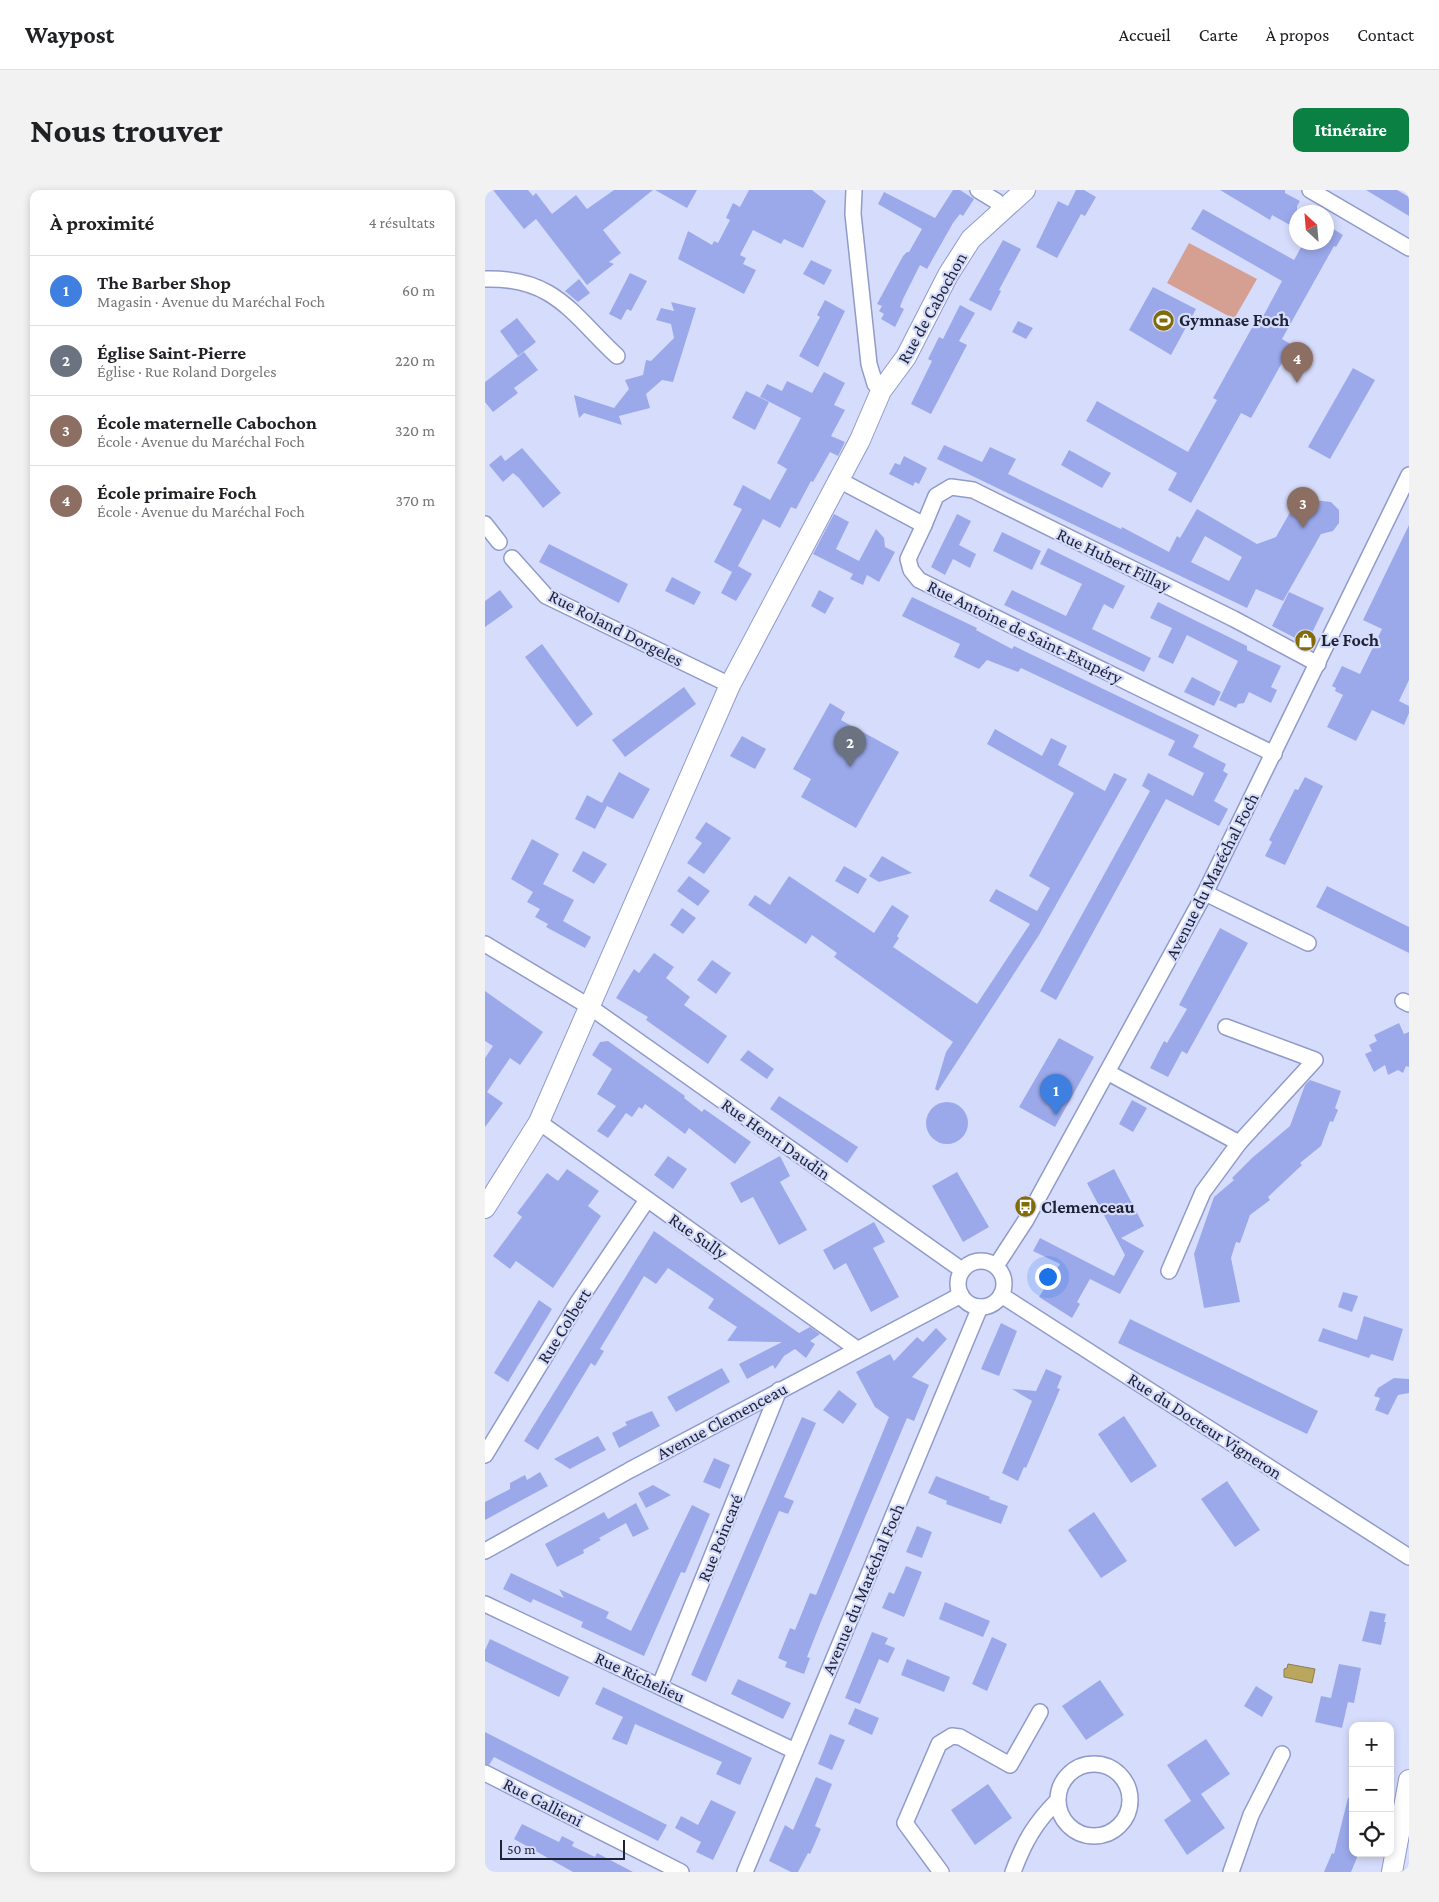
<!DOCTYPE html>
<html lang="fr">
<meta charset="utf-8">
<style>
:root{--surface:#fff;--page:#f2f2f2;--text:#202124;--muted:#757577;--line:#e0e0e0;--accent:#0b8043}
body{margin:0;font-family:"Crimson Pro",serif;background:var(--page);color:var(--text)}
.controls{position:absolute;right:15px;bottom:15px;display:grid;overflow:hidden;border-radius:10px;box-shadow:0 2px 8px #0003}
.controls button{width:45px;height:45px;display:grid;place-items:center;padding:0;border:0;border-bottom:1px solid var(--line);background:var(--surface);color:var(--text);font:25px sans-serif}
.compass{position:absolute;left:804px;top:15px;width:45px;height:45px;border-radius:50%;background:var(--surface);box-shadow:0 2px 8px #0003;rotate:334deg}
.scale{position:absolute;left:15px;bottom:12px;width:125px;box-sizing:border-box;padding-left:5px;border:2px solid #1e2235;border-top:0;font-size:14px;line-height:18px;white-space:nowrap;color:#1e2235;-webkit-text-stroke:4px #d6ddfc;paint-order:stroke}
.you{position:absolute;left:562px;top:1086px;width:18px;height:18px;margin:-12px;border:4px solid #fff;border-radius:50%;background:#1a73e8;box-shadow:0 0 0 8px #1a73e833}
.badge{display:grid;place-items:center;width:32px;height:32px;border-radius:50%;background:var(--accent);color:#fff;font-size:16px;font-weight:700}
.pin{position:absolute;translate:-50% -41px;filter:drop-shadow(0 1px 2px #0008)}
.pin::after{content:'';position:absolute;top:26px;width:18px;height:15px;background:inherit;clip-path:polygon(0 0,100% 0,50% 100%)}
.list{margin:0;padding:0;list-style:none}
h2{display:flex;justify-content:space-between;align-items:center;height:65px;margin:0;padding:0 20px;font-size:21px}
h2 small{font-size:16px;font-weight:400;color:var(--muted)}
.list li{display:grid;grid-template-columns:32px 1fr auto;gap:15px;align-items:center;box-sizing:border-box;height:70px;padding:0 20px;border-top:1px solid var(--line)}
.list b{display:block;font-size:19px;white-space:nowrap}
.list p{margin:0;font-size:16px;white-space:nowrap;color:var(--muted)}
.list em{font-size:16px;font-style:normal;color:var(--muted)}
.icon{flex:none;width:28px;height:28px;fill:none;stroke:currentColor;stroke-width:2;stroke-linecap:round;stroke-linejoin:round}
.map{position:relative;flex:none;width:924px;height:1682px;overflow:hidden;border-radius:10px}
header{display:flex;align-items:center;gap:30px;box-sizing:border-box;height:70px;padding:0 25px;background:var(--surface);border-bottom:1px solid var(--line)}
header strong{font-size:24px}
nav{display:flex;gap:28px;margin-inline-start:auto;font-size:18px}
.intro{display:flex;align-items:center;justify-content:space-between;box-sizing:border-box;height:120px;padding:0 30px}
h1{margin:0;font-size:35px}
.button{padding:12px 22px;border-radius:10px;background:var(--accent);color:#fff;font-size:18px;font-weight:700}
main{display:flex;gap:30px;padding:0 30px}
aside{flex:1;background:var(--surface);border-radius:10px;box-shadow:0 2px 8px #0003}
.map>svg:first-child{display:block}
</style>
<header>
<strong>Waypost</strong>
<nav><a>Accueil</a><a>Carte</a><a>À propos</a><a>Contact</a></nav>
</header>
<div class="intro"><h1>Nous trouver</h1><a class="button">Itinéraire</a></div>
<main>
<aside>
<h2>À proximité<small>4 résultats</small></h2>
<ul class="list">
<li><span class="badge" style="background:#3f7fe0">1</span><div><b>The Barber Shop</b><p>Magasin · Avenue du Maréchal Foch</p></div><em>60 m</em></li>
<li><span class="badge" style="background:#6b7280">2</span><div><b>Église Saint-Pierre</b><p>Église · Rue Roland Dorgeles</p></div><em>220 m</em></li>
<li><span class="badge" style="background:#8d6e63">3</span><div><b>École maternelle Cabochon</b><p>École · Avenue du Maréchal Foch</p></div><em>320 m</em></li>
<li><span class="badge" style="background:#8d6e63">4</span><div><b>École primaire Foch</b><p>École · Avenue du Maréchal Foch</p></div><em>370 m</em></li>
</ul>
</aside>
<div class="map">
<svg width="924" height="1682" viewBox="0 0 924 1682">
<rect width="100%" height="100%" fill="#d6ddfc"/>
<polygon fill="#d5a092" points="704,53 772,89 749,129 682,93"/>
<polygon fill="#baa65d" stroke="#8b7e51" points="803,1474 830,1479 827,1493 799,1487 799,1479 802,1478"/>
<g fill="#9ba9eb" fill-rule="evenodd">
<polygon points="8,0 43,0 48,6 51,3 67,24 91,5 102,19 129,0 168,0 118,40 136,63 124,72 129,74 102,95 51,29 39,39"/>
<polygon points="170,0 212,0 202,18"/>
<polygon points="264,0 327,0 341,11 318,58 299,49 296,54 268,40 255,65 261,68 258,74 271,80 259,104 193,69 203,41 227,55 229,51 233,53 245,30 241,28 248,13 255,17"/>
<polygon points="468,0 475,0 489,9 478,26 475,24 468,33 442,79 435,75 418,109 415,117 419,119 410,137 396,129 399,124 394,121 397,116 392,114 418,66 422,62 424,62 437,39 393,14 399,2 450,28"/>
<polygon points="591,0 599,0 611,7 600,26 596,24 572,68 551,57 573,11 583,16"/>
<polygon points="735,0 800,0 800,3 815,11 812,16 812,39 787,25 785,30"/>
<polygon points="881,0 912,0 924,7 924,26"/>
<polygon points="718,19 809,70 819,52 842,52 842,35 858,45 851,57 849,56 797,149 807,155 770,221 766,228 756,223 706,313 683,300 692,283 601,231 612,211 703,262 732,210 728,208 769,134 773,136 797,91 706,39"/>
<polygon points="518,50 536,59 514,100 516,101 506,121 484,110"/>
<polygon points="326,70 347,80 339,95 318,84"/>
<polygon points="145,83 162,91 146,121 142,119 136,130 124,124"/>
<polygon points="94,89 105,103 93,112 80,101"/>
<polygon points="668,97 711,119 686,165 644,140"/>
<polygon points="340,110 360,121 333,177 314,166 335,127 332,125"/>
<polygon points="186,112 211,118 188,192 177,190 161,204 165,218 134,226 137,235 99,223 94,228 89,205 129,218 144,199 140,190 158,185 161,170 166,171 189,148 186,134 171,130 176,118 189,121"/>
<polygon points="475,115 490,123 474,151 482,155 446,224 426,214 447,171 443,169 454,147 458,149"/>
<polygon points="32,128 51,152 33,166 15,141"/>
<polygon points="533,131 548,138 541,149 527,142"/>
<polygon points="39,162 53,180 29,198 33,203 8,222 0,212 0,192"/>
<polygon points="868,178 890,190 845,269 823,257"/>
<polygon points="339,182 360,193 349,215 360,220 346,246 360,252 353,266 345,262 328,292 326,291 311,319 306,317 295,338 278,329 253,376 267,384 251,411 236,403 247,382 229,372 257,319 248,315 258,295 285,310 302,279 292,273 316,228 275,207 282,194 297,201 302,191 327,203"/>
<polygon points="261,201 284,212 270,240 247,228"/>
<path d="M 459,255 L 497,272 L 505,257 L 520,264 L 531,269 L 523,284 L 636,339 L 637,337 L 684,362 L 692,346 L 695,348 L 712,319 L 772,354 L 791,347 L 816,303 L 829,310 L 846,312 L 854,320 L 854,333 L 848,341 L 836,344 L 798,411 L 771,399 L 762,418 L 452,269 ZM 720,346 L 757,367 L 744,391 L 706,372 Z"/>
<polygon points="37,258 76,303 58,318 34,288 28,283 18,292 4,275 16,265 20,271"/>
<polygon points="584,260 626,283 617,298 576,275"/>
<polygon points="419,266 442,278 434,294 430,292 428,296 404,284 410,273 415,275"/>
<polygon points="349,324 364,332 351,359 374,371 391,339 399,348 400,357 410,362 394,392 382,385 378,395 365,389 368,384 328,364"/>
<polygon points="472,324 486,331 474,355 491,364 485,378 468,369 460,385 446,377"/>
<polygon points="924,335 924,490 914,511 924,516 924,523 919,535 887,520 871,551 842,537 858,505 850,501 851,498 847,496 857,476 875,484 897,439 878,430"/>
<polygon points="517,342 556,361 547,380 508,361"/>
<polygon points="64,354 143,394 134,413 54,372"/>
<polygon points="563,358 640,396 628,419 619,414 607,439 666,468 659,482 519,415 527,400 581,426 597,394 555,374"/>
<polygon points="187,387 216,402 209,415 180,401"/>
<polygon points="15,400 28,417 0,437 0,411"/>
<polygon points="334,400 349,408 340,424 326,416"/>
<polygon points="804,402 839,418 825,447 816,451 787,436"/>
<polygon points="427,407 492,438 491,440 527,459 529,456 714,545 708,557 741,574 738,581 743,584 729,611 743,619 734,636 681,609 571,810 555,801 665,601 657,596 663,583 708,606 719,583 683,565 690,551 536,478 533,482 502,470 494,479 469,467 475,454 417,426"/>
<polygon points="673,412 762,456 762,460 796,476 786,497 792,500 786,513 764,502 759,513 753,514 751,518 734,510 753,471 702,445 688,474 673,467 687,438 665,428"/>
<polygon points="57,454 108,524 92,537 40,467"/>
<polygon points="707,487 736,502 729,516 699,502"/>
<polygon points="199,497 211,514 140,567 127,550"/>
<polygon points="345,513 360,522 356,530 414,562 371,638 316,607 326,589 308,579"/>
<polygon points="510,539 557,566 566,548 582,556 573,575 620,601 629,583 642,589 554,745 453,901 450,899 461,862 468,852 349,767 352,763 327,745 321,754 263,715 270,705 285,715 304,686 389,743 407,715 424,726 412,746 414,748 408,757 492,814 545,734 504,711 511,699 552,721 565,698 544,686 589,603 502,554"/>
<polygon points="257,546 281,559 270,579 245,566"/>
<polygon points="134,582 165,599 148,629 122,616 110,639 90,629 102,605 117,613"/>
<polygon points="820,587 838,596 800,675 780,666 787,652 784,650 810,599 813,600"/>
<polygon points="221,632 246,648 219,684 202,673 217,653 210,648"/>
<polygon points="47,649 74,664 58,694 89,710 78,731 106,747 100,758 61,737 63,734 50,727 55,719 42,712 48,702 26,689"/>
<polygon points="98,661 122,674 109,694 87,681"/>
<polygon points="397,666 427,683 394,692 384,686"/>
<polygon points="359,676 382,689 373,704 350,691"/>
<polygon points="204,686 225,701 213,716 192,701"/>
<polygon points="842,696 924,737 924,763 831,717"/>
<polygon points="197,718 211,728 198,744 185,735"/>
<polygon points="735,738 763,753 702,864 697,861 683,887 665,878 679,851 682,853 702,819 694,815"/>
<polygon points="169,763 189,777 181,788 205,807 199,815 242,846 223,874 161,830 163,827 131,808 149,779 154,783"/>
<polygon points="227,770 246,783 231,804 212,790"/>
<polygon points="0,801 58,842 35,875 25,868 2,902 18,913 0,937 0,868 8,856 0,851"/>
<polygon points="914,833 919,844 924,842 924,877 921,876 918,883 913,880 903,885 900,875 889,882 880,864 887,861 884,855 892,851 889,845"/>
<polygon points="574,848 609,867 570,937 534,917"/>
<polygon points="123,851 200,906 199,908 217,922 219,919 225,923 266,952 250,974 204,938 200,944 160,914 157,919 154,917 147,927 141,923 123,948 112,941 131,916 112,904 127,879 107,865 115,852"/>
<polygon points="263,860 289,879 282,889 255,870"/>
<polygon points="825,890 856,901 850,918 853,920 848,932 845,931 836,956 815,973 817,975 783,1007 785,1010 765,1025 755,1053 751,1052 746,1068 755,1112 719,1118 709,1064 729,1007 749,990 747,988 767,968 805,936 820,895"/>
<polygon points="294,906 373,957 362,973 285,919"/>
<polygon points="647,910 662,918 648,942 634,934"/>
<circle cx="462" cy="933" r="21"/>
<polygon points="183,966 202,979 188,999 169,985"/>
<polygon points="295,966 305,986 295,992 322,1040 294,1055 268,1007 256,1013 245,993"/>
<polygon points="82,979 114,1001 103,1016 116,1026 68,1098 31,1071 25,1079 8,1066 37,1027 32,1023 62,983 73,991"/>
<polygon points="629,979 659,1036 636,1048 659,1061 635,1104 605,1089 592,1112 595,1114 587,1128 554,1107 575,1074 548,1061 555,1048 629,1086 640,1065 602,993"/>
<polygon points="472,982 504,1037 478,1052 447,996"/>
<polygon points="389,1032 400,1052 388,1058 414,1107 386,1122 361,1073 349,1080 338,1060"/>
<polygon points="169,1041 314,1143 325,1137 335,1144 325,1151 330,1154 321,1168 310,1159 299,1166 290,1179 288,1175 262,1189 254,1174 297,1152 242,1151 252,1137 223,1118 229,1109 183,1078 171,1094 159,1086 115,1159 119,1161 110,1176 106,1173 53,1260 39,1251"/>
<polygon points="858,1102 873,1106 867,1122 853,1117"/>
<polygon points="54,1110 67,1119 23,1192 9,1183"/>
<polygon points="879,1126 918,1139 908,1171 886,1164 884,1168 833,1151 838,1138 872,1150"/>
<polygon points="645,1129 833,1221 822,1244 633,1153"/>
<polygon points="516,1133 532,1141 514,1186 496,1179"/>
<polygon points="451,1138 462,1149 427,1187 444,1195 429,1231 422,1228 335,1434 322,1467 325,1468 319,1484 300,1477 302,1472 293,1468 305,1438 310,1440 325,1403 331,1405 404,1227 390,1217 371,1182 405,1164 409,1171 432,1147 438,1152"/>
<polygon points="237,1178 245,1192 191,1222 182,1207"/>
<polygon points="561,1179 577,1186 572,1198 575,1199 541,1278 539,1277 533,1291 517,1283 547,1211 527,1199 551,1201"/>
<polygon points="909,1188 924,1189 924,1203 913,1205 903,1225 890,1220 895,1208 889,1206 893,1198"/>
<polygon points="354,1200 372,1214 358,1234 338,1220"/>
<polygon points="167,1221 175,1236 134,1258 127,1243 142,1235 140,1232"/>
<polygon points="639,1226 672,1276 646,1293 613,1244"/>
<polygon points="317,1227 331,1233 299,1307 309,1311 303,1324 294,1321 221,1492 206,1485"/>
<polygon points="113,1246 121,1260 96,1273 85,1279 69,1269"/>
<polygon points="229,1268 245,1275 235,1299 218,1292"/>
<polygon points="55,1282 63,1296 0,1330 0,1312 25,1299 25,1293 40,1285 42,1290"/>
<polygon points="451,1286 505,1307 504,1309 523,1316 516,1334 461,1314 462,1311 443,1303"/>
<polygon points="742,1291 775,1340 750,1357 716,1309"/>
<polygon points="168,1295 186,1305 161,1318 153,1303"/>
<polygon points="151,1313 164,1339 148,1347 141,1333 114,1348 116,1350 98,1360 99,1363 72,1377 60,1354 119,1322 123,1329"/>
<polygon points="207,1315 225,1324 200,1383 196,1382 159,1466 96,1437 98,1432 48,1409 46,1413 18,1399 26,1383 79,1408 74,1399 124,1422 121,1428 146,1441"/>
<polygon points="609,1322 642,1371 616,1388 583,1340"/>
<polygon points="432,1336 447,1342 437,1368 421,1362"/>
<polygon points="421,1376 437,1382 419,1427 397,1418 404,1402 409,1404"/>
<polygon points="460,1412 505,1431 498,1447 454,1429"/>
<polygon points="885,1421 901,1424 899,1432 901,1432 896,1455 877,1451"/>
<polygon points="387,1442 403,1448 400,1454 410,1458 403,1473 394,1469 375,1514 360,1508"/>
<polygon points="507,1447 522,1454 502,1501 487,1494"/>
<polygon points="5,1449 84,1487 74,1507 0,1471 0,1460"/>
<polygon points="422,1469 465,1487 459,1502 416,1485"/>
<polygon points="854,1474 876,1478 869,1513 863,1512 857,1538 830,1532 836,1506 846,1508"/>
<polygon points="253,1489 306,1513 298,1529 246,1504"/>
<polygon points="615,1490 639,1525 601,1550 577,1516"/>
<polygon points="771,1496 788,1507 777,1527 759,1516"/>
<polygon points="118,1497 267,1568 255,1595 231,1584 237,1572 150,1534 142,1555 127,1549 138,1527 110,1514"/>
<polygon points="370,1518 394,1528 387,1545 363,1534"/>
<polygon points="0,1542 182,1635 173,1651 9,1567 4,1575 0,1574"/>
<polygon points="345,1544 360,1550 347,1580 333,1574"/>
<polygon points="721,1549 745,1584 716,1604 740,1638 702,1665 679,1630 706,1611 682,1575"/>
<polygon points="331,1587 347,1594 330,1636 336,1639 325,1664 323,1663 313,1682 306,1682 284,1671 300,1635 308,1640"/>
<polygon points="503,1594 527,1628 490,1655 466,1620"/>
<polygon points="863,1608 868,1609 868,1663 874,1663 866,1682 839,1682 847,1663 849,1664"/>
<polygon points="226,1610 251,1622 228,1670 211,1662 216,1652 190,1638 196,1626 213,1635"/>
<polygon points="37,1634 74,1652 77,1646 89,1652 87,1656 110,1667 112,1663 148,1682 88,1682 29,1649"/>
</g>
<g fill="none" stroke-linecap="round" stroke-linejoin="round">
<defs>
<g id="street">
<polyline points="369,0 368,24 384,174 390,194 396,201"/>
<polyline points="493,0 511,11 518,19"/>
<polyline points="825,0 924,58"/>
<path d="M 0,89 C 69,87 87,124 132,166"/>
<polyline points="352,289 439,335 423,369 426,380 434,390 789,564"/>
<polyline points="0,334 14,352"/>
<polyline points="439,335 451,306 466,297 488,300 749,429 833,474"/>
<polyline points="27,368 61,406 245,495"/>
<polyline points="720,703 823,753"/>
<polyline points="0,754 105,817 477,1080"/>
<polyline points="918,811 924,814"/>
<polyline points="741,837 830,870 754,953"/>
<polyline points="622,882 754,953 718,1002 684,1081"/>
<polyline points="54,932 372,1159"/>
<circle cx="496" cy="1094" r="23"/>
<polyline points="511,1076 541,1030 720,703 924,285"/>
<polyline points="516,1105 924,1367"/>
<polyline points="0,1265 93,1112 162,1010"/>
<polyline points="0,1361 145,1280 476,1105"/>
<polyline points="0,1414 310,1561"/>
<polyline points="175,1495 294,1200"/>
<circle cx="609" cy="1610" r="36"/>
<polyline points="0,1583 196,1682"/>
<polyline points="260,1682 495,1117"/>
<polyline points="456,1682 420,1633 454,1554 467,1546 475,1547 525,1575 555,1522"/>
<path d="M 528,1682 C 539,1652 550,1633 572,1611"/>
<polyline points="746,1682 766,1625 797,1564"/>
</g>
<g id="secondary">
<polyline points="0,1018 54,932 245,495 375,250 396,201 421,167 463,85 486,49 540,0"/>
<polyline points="907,1682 924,1590"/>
</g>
</defs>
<use href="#street" stroke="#909bca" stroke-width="18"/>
<use href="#secondary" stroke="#909bca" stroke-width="22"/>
<use href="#street" stroke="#fff" stroke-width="15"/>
<use href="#secondary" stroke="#fff" stroke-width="20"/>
</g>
<defs>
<symbol id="stadium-disc" viewBox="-11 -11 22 22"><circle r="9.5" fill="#826c07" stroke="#d6ddfc"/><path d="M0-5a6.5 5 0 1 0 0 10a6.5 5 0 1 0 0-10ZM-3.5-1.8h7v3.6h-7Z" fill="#fff"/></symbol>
<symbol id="shop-disc" viewBox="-11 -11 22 22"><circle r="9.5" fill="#826c07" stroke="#d6ddfc"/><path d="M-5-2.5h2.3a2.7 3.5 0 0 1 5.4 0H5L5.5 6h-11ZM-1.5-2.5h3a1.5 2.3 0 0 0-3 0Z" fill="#fff"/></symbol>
<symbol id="bus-disc" viewBox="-11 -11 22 22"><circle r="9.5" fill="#826c07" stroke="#d6ddfc"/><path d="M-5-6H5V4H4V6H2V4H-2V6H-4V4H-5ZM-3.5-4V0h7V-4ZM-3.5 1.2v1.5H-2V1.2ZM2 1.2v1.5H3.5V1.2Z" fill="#fff"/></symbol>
</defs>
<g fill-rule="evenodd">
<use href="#stadium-disc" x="666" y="118" width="25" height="25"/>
<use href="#shop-disc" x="808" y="438" width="25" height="25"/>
<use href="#bus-disc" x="528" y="1004" width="25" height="25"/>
</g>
<g text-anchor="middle" stroke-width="4.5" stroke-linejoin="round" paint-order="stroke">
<g font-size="18" fill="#1e2235" stroke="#d6ddfc">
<text transform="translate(447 118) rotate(-61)" y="6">Rue de Cabochon</text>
<text transform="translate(629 370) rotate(26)" y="6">Rue Hubert Fillay</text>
<text transform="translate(131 438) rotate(27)" y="6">Rue Roland Dorgeles</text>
<text transform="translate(540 442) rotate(26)" y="6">Rue Antoine de Saint-Exupéry</text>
<text transform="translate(727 686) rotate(-63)" y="6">Avenue du Maréchal Foch</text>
<text transform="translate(291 949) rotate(35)" y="6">Rue Henri Daudin</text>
<text transform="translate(213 1046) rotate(35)" y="6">Rue Sully</text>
<text transform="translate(79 1136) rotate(-58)" y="6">Rue Colbert</text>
<text transform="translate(237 1231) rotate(-28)" y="6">Avenue Clemenceau</text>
<text transform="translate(720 1236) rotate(33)" y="6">Rue du Docteur Vigneron</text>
<text transform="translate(235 1348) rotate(-68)" y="6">Rue Poincaré</text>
<text transform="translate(378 1399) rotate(-67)" y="6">Avenue du Maréchal Foch</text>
<text transform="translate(155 1487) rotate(25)" y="6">Rue Richelieu</text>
<text transform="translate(58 1612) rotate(27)" y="6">Rue Gallieni</text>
</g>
<g font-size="18" font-weight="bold" fill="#1e2235" stroke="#d6ddfc" text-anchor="start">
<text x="694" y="136">Gymnase Foch</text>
<text x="836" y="456">Le Foch</text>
<text x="556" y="1023">Clemenceau</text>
</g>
</g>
</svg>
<div class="controls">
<button>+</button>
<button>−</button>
<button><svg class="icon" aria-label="locate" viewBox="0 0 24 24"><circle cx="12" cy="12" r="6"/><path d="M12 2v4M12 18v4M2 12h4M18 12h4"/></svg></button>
</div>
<svg class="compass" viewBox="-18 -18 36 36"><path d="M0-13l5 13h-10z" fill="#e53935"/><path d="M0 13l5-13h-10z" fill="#757577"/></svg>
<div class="scale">50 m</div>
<div class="you"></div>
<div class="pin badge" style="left:571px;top:925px;background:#3f7fe0">1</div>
<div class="pin badge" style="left:365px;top:577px;background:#6b7280">2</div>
<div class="pin badge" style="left:818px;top:338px;background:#8d6e63">3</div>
<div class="pin badge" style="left:812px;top:193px;background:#8d6e63">4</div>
</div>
</main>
